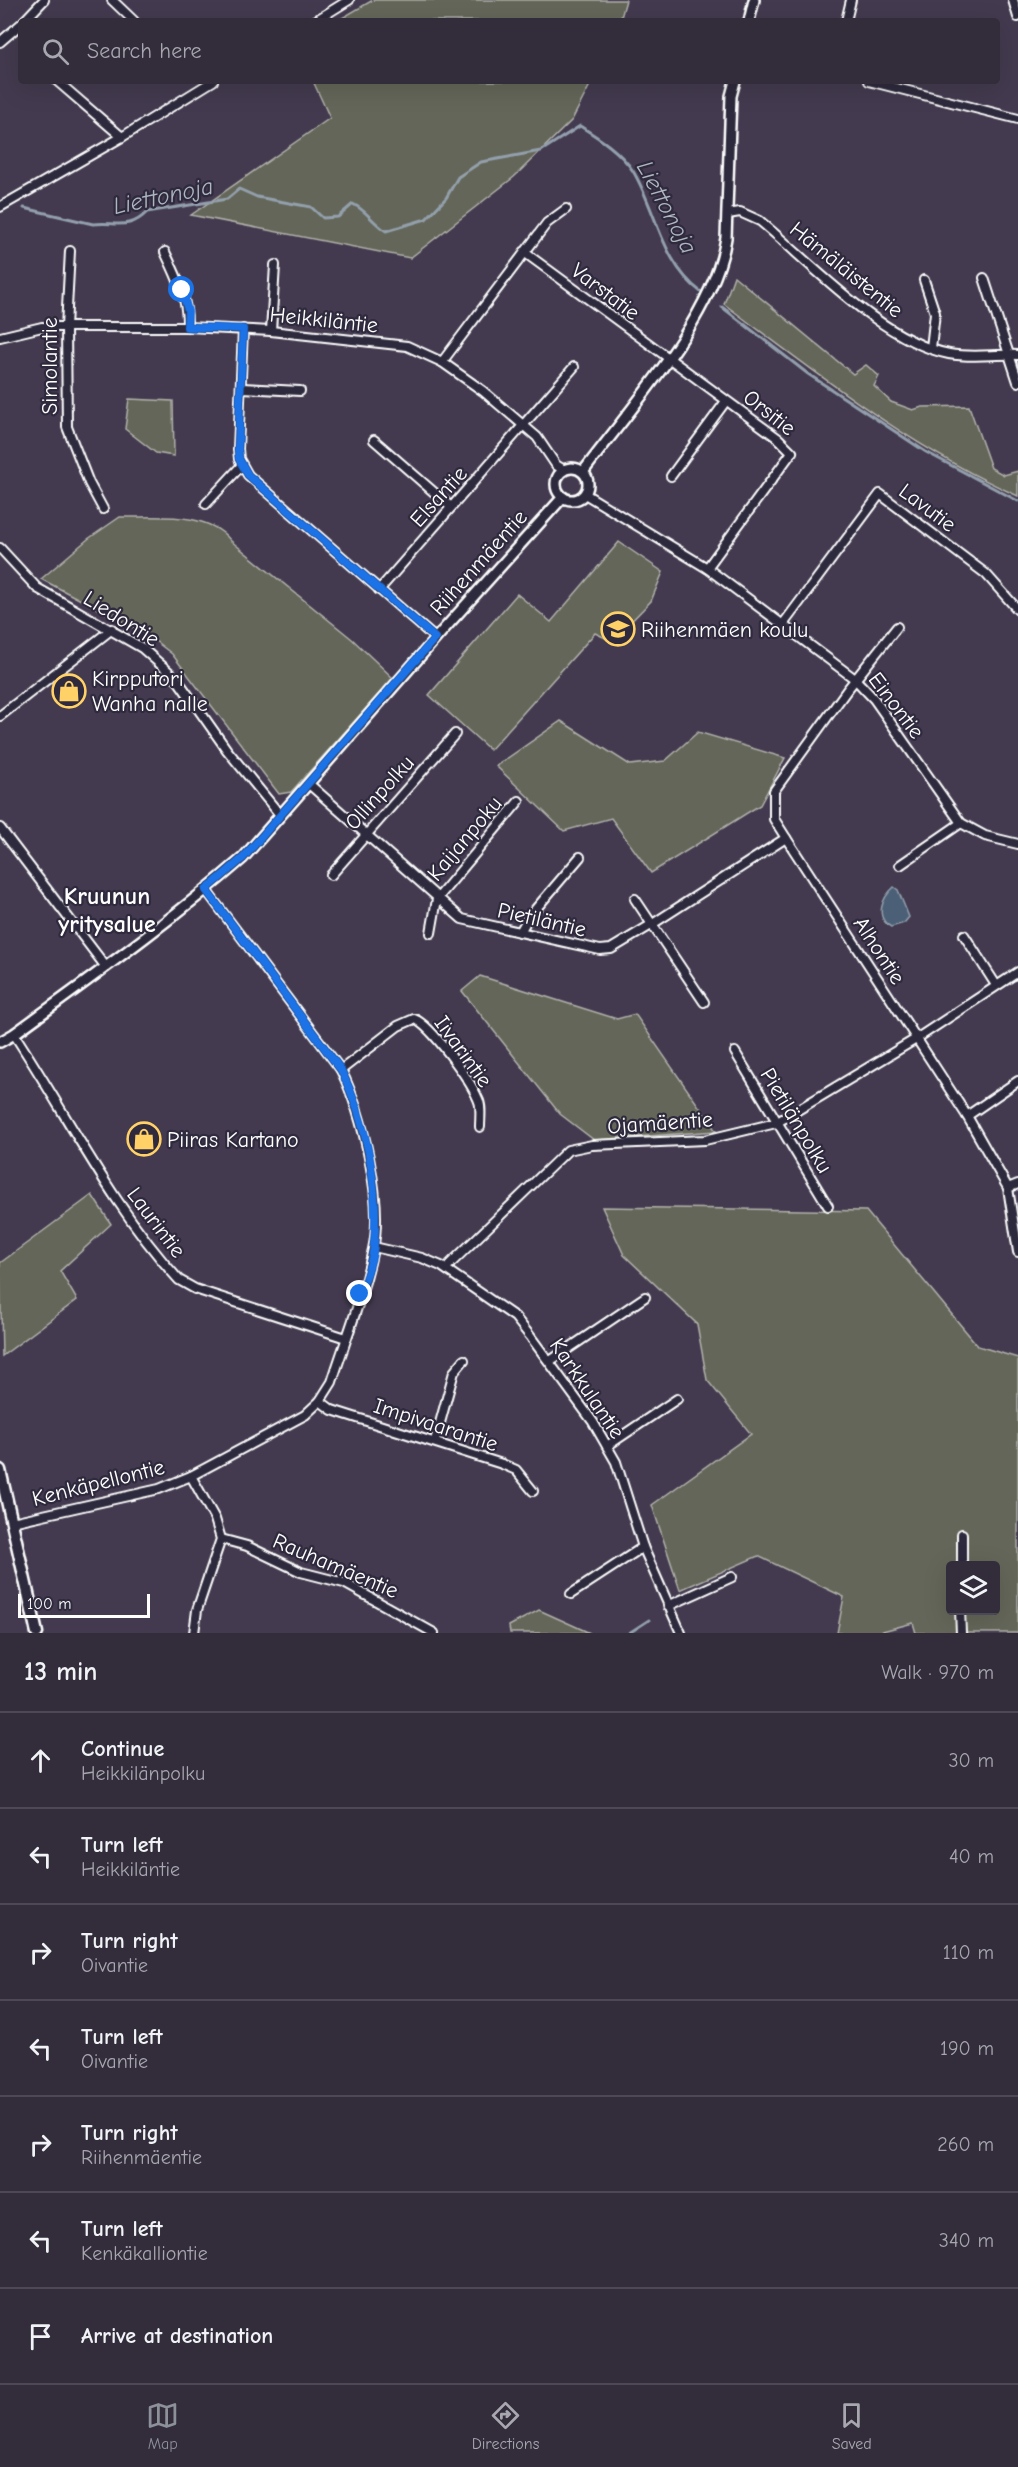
<!DOCTYPE html>
<meta charset="utf-8">
<style>
:root{--surface:#322c3b;--page:#3a3442;--text:#f1f3f6;--muted:#a8a7af;--line:#4d4855;--accent:#8c9099}
body{margin:0;font-family:"Comic Neue",sans-serif;background:var(--page);color:var(--text)}
.controls{position:absolute;right:18px;bottom:18px;display:grid;overflow:hidden;border-radius:6px;box-shadow:0 6px 24px #0002}
.controls button{width:54px;height:54px;display:grid;place-items:center;padding:0;border:0;border-bottom:2px solid var(--line);background:var(--surface);color:var(--text);font:30px sans-serif}
.scale{position:absolute;left:18px;bottom:15px;width:132px;box-sizing:border-box;padding-left:6px;border:3px solid #fff;border-top:0;font-size:16px;line-height:21px;white-space:nowrap;color:#fff;-webkit-text-stroke:4px #2f2a3d;paint-order:stroke}
.stop{position:absolute;width:18px;height:18px;margin:-14px;border:4px solid #1a73e8;border-radius:50%;background:#fff}
.stop.end{background:#1a73e8;border-color:#fff;box-shadow:0 2px 6px #0008}
.list{margin:0;padding:0;list-style:none}
h2{display:flex;justify-content:space-between;align-items:center;height:78px;margin:0;padding:0 24px;font-size:26px}
h2 small{font-size:20px;font-weight:400;color:var(--muted)}
.list li{display:grid;grid-template-columns:39px 1fr auto;gap:18px;align-items:center;box-sizing:border-box;height:96px;padding:0 24px;border-top:2px solid var(--line)}
.list b{display:block;font-size:22px;white-space:nowrap}
.list p{margin:0;font-size:20px;white-space:nowrap;color:var(--muted)}
.list em{font-size:20px;font-style:normal;color:var(--muted)}
.icon{flex:none;width:33px;height:33px;fill:none;stroke:currentColor;stroke-width:2;stroke-linecap:round;stroke-linejoin:round}
.map{position:relative;flex:none;width:1018px;height:1633px;overflow:hidden}
.search{position:absolute;background:var(--surface);box-shadow:0 6px 24px #0002;left:18px;right:18px;top:18px;height:66px;display:flex;align-items:center;gap:15px;box-sizing:border-box;padding:0 21px;border-radius:6px;color:var(--muted);font-size:22px}
.sheet{height:750px;background:var(--surface)}
nav{display:flex;justify-content:space-around;align-items:center;box-sizing:border-box;height:84px;border-top:2px solid var(--line);background:var(--surface);font-size:16px;color:var(--muted)}
nav a{display:grid;justify-items:center;gap:3px}
nav .on{color:var(--accent)}
.map>svg:first-child{display:block}
</style>
<div class="map">
<svg width="1018" height="1633" viewBox="0 0 1018 1633">
<rect width="100%" height="100%" fill="#433a4f"/>
<filter id="ink" filterUnits="userSpaceOnUse"><feTurbulence type="fractalNoise" baseFrequency=".0167" numOctaves="2"/><feDisplacementMap in="SourceGraphic" scale="12" xChannelSelector="R" yChannelSelector="G"/><feConvolveMatrix kernelMatrix="1 2 1 2 8 2 1 2 1" color-interpolation-filters="sRGB"/></filter>
<g filter="url(#ink)">
<g fill="#646658" stroke="#b2b2ac" stroke-width="1.5" fill-rule="evenodd">
<polygon points="373,0 626,0 620,21 337,21"/>
<polygon points="313,81 592,81 572,120 514,177 410,258 191,215 330,118"/>
<path d="M 734,276 L 853,374 L 866,365 L 879,376 L 874,386 L 891,402 L 913,410 L 922,407 L 969,406 L 991,468 L 1004,475 L 1018,471 L 1018,496 C 910,448 818,374 724,304 Z"/>
<polygon points="129,399 173,401 174,456 156,453 125,429"/>
<path d="M 120,517 C 156,518 206,510 231,541 L 352,639 L 393,678 L 291,792 L 279,794 L 172,654 L 146,634 L 41,579 L 88,539 Z"/>
<polygon points="619,542 663,572 651,601 612,641 595,633 490,750 429,695 517,594 551,622"/>
<polygon points="561,721 630,765 665,761 698,732 785,758 760,805 651,873 611,818 564,831 496,766"/>
<polygon points="480,976 617,1019 635,1014 716,1131 594,1140 560,1114 462,991"/>
<polygon points="92,1195 111,1224 60,1271 77,1300 2,1356 0,1263"/>
<path d="M 602,1207 L 866,1211 L 978,1346 L 1018,1358 L 1018,1633 L 916,1633 L 913,1623 L 875,1633 L 837,1633 L 844,1597 L 758,1556 L 680,1590 L 652,1505 L 751,1434 L 707,1380 L 697,1324 L 624,1255 ZM 950,1566 L 996,1566 L 996,1610 L 950,1610 Z"/>
<polygon points="539,1610 590,1633 510,1633 509,1626"/>
</g>
<path fill="#4b6076" stroke="#93a0ad" stroke-width="1.5" d="M 894,887 L 898,890 L 909,917 L 904,923 L 891,927 C 874,917 882,898 894,887 Z"/>
<g fill="none" stroke-linecap="round" stroke-linejoin="round">
<g stroke="#93a0ad" stroke-width="3">
<path d="M 24,208 L 93,224 C 115,221 129,231 147,212 L 227,199 L 239,189 L 257,197 L 311,207 L 323,218 L 338,217 L 353,204 C 366,210 373,223 386,231 L 426,219 L 446,198 L 458,177 L 481,162 L 541,151 L 580,126 C 599,138 620,151 633,171 C 657,211 661,262 701,292"/>
<polyline points="722,307 808,374 926,452 1018,501"/>
<polyline points="629,1633 649,1620"/>
</g>
<defs>
<g id="minor">
<polyline points="112,0 134,21"/>
<polyline points="1013,0 1018,17"/>
<polyline points="24,21 44,0"/>
<polyline points="315,21 349,0"/>
<polyline points="846,21 851,0"/>
<polyline points="0,42 21,24"/>
<polyline points="57,81 122,137"/>
<polyline points="869,81 1018,119"/>
<polyline points="0,207 122,137 213,81"/>
<path d="M 728,214 L 740,212 L 760,221 C 812,264 882,341 949,354 C 972,358 995,354 1018,355"/>
<polyline points="70,251 66,327 67,427 89,483 103,509"/>
<path d="M 165,252 C 177,277 188,299 187,327"/>
<polyline points="524,252 779,439 792,452 707,568"/>
<polyline points="984,278 1018,382"/>
<polyline points="924,280 935,313 931,348"/>
<polyline points="243,329 238,449 239,459 248,475 435,638"/>
<polyline points="271,331 275,265"/>
<polyline points="0,337 42,327 187,327 271,331 407,346 442,362 483,391 537,437 556,465 564,470"/>
<polyline points="442,362 547,223 566,209"/>
<polyline points="242,388 300,391"/>
<polyline points="374,440 451,507"/>
<polyline points="671,476 726,401"/>
<polyline points="585,494 707,568 855,679 874,699 961,823 985,836 1018,844"/>
<polyline points="206,504 242,465"/>
<polyline points="0,548 37,588 142,648 177,679 227,750 281,816"/>
<polyline points="379,590 574,367"/>
<polyline points="784,623 880,494 986,574 1018,610"/>
<polyline points="897,627 847,690 774,791 774,819 786,838 967,1116 1008,1188 1018,1252"/>
<polyline points="0,716 112,629"/>
<polyline points="309,784 462,919 600,950 611,949 651,925 786,838"/>
<polyline points="0,828 106,967"/>
<polyline points="900,865 961,823"/>
<polyline points="331,875 455,734"/>
<polyline points="635,899 704,1002"/>
<polyline points="520,932 528,918 580,857"/>
<polyline points="431,933 437,899 519,801"/>
<polyline points="964,935 996,985"/>
<path d="M 14,1034 C 68,1116 112,1207 179,1280 L 195,1289 L 346,1338"/>
<polyline points="735,1052 828,1206"/>
<path d="M 341,1070 L 398,1026 L 414,1019 C 431,1025 470,1080 478,1099 C 482,1106 480,1118 480,1127"/>
<polyline points="967,1116 1018,1081"/>
<polyline points="1008,1188 1018,1184"/>
<polyline points="374,1247 422,1258 441,1266 515,1317 530,1336 593,1422 616,1462 643,1547 681,1633"/>
<polyline points="450,1264 568,1150 592,1145 705,1140 776,1123 916,1039 1018,972"/>
<polyline points="550,1361 645,1297"/>
<polyline points="320,1401 332,1410 502,1464 516,1470 533,1491"/>
<polyline points="435,1441 454,1372 464,1360"/>
<polyline points="607,1446 677,1399"/>
<polyline points="12,1522 159,1489 191,1476"/>
<polyline points="962,1534 962,1566"/>
<polyline points="221,1539 247,1546 301,1572 344,1583 434,1633"/>
<polyline points="571,1594 643,1547"/>
<polyline points="668,1606 732,1577"/>
<polyline points="960,1610 961,1633"/>
<path d="M 194,1633 L 197,1610 L 221,1539 L 215,1519 L 191,1476 L 305,1415 L 320,1401 L 332,1382 C 346,1338 364,1294 373,1249 C 384,1201 362,1113 341,1070 L 206,890"/>
</g>
<g id="tertiary">
<polyline points="749,21 754,0"/>
<circle cx="572" cy="484" r="16"/>
<path d="M 583,472 C 630,409 715,315 726,238 L 731,96 L 735,81"/>
<path d="M 0,1042 L 14,1034 C 92,977 170,922 243,858 L 445,628 L 563,497"/>
</g>
<polyline id="secondary" points="0,1470 37,1633"/>
</defs>
<use href="#minor" stroke="#fff" stroke-width="12"/>
<use href="#tertiary" stroke="#fff" stroke-width="14"/>
<use href="#secondary" stroke="#fff" stroke-width="15"/>
<use href="#minor" stroke="#2f2a3d" stroke-width="8"/>
<use href="#tertiary" stroke="#2f2a3d" stroke-width="9"/>
<use href="#secondary" stroke="#2f2a3d" stroke-width="10"/>
</g>
</g>
<g fill="none" stroke-linecap="round" stroke-linejoin="round" filter="url(#ink)">
<path stroke="#1a73e8" stroke-width="8" d="M 182,290 L 188,311 L 187,327 L 243,329 L 238,449 L 239,459 L 248,475 L 435,638 L 243,858 L 206,890 L 341,1070 C 367,1122 379,1186 374,1245 C 373,1261 365,1278 360,1294"/>
</g>
<defs>
<symbol id="school-ring" viewBox="-11 -11 22 22"><circle r="9.5" fill="#2f2a3d" stroke="#ffd166" stroke-width="1.5"/><path d="M0-5L7-2L0 1L-7-2ZM-4 1L0 2.5L4 1V4Q0 6-4 4Z" fill="#ffd166"/></symbol>
<symbol id="shop-ring" viewBox="-11 -11 22 22"><circle r="9.5" fill="#2f2a3d" stroke="#ffd166" stroke-width="1.5"/><path d="M-5-2.5h2.3a2.7 3.5 0 0 1 5.4 0H5L5.5 6h-11ZM-1.5-2.5h3a1.5 2.3 0 0 0-3 0Z" fill="#ffd166"/></symbol>
</defs>
<g fill-rule="evenodd">
<use href="#school-ring" x="599" y="610" width="38" height="38"/>
<use href="#shop-ring" x="50" y="672" width="38" height="38"/>
<use href="#shop-ring" x="125" y="1120" width="38" height="38"/>
</g>
<g text-anchor="middle" stroke-width="4.5" stroke-linejoin="round" paint-order="stroke">
<g font-size="22" fill="#fff" stroke="#2f2a3d">
<text transform="translate(847 269) rotate(39)" y="8">Hämäläistentie</text>
<text transform="translate(606 291) rotate(37)" y="8">Varstatie</text>
<text transform="translate(324 319) rotate(6)" y="8">Heikkiläntie</text>
<text transform="translate(49 366) rotate(-90)" y="8">Simolantie</text>
<text transform="translate(770 412) rotate(38)" y="8">Orsitie</text>
<text transform="translate(438 496) rotate(-48)" y="8">Elsantie</text>
<text transform="translate(928 507) rotate(37)" y="8">Lavutie</text>
<text transform="translate(478 562) rotate(-48)" y="8">Riihenmäentie</text>
<text transform="translate(122 618) rotate(32)" y="8">Liedontie</text>
<text transform="translate(897 705) rotate(53)" y="8">Einontie</text>
<text transform="translate(379 792) rotate(-48)" y="8">Ollinpolku</text>
<text transform="translate(464 838) rotate(-50)" y="8">Kaijanpoku</text>
<text transform="translate(542 919) rotate(13)" y="8">Pietiläntie</text>
<text transform="translate(880 950) rotate(57)" y="8">Alhontie</text>
<text transform="translate(464 1051) rotate(54)" y="8">Iivarintie</text>
<text transform="translate(797 1120) rotate(59)" y="8">Pietilänpolku</text>
<text transform="translate(660 1122) rotate(-4)" y="8">Ojamäentie</text>
<text transform="translate(157 1222) rotate(53)" y="8">Laurintie</text>
<text transform="translate(588 1388) rotate(56)" y="8">Karkkulantie</text>
<text transform="translate(436 1424) rotate(18)" y="8">Impivaarantie</text>
<text transform="translate(98 1482) rotate(-14)" y="8">Kenkäpellontie</text>
<text transform="translate(336 1565) rotate(23)" y="8">Rauhamäentie</text>
</g>
<g font-size="22" fill="#fff" stroke="#2f2a3d" text-anchor="start">
<text x="641" y="637">Riihenmäen koulu</text>
<text x="92" y="686">Kirpputori<tspan x="92" dy="25">Wanha nalle</tspan></text>
<text x="167" y="1147">Piiras Kartano</text>
</g>
<g font-size="24" font-style="italic" fill="#aeb7c1" stroke="#2f2a3d">
<text transform="translate(163 196) rotate(-12)" y="8">Liettonoja</text>
<text transform="translate(667 207) rotate(62)" y="8">Liettonoja</text>
</g>
<g font-size="24" font-weight="bold" fill="#fff" stroke="#2f2a3d">
<text x="107" y="904">Kruunun<tspan x="107" dy="28">yritysalue</tspan></text>
</g>
</g>
</svg>
<div class="controls">
<button><svg class="icon" aria-label="layers" viewBox="0 0 24 24"><path d="M12 4l9 5-9 5-9-5zM3 14l9 5 9-5"/></svg></button>
</div>
<div class="scale">100 m</div>
<div class="stop" style="left:182px;top:290px"></div>
<div class="stop end" style="left:360px;top:1294px"></div>
<div class="search"><svg class="icon" aria-label="search" viewBox="0 0 24 24"><circle cx="10" cy="10" r="6"/><path d="M15 15l6 6"/></svg>Search here</div>
</div>
<section class="sheet">
<h2>13 min<small>Walk · 970 m</small></h2>
<ul class="list">
<li><svg class="icon" aria-label="ahead" viewBox="0 0 24 24"><path d="M12 20V5M6 11l6-6 6 6"/></svg><div><b>Continue</b><p>Heikkilänpolku</p></div><em>30 m</em></li>
<li><svg class="icon" aria-label="left" viewBox="0 0 24 24"><path d="M17 20v-9H6M10 6l-5 5 5 5"/></svg><div><b>Turn left</b><p>Heikkiläntie</p></div><em>40 m</em></li>
<li><svg class="icon" aria-label="right" viewBox="0 0 24 24"><path d="M7 20v-9h11M14 6l5 5-5 5"/></svg><div><b>Turn right</b><p>Oivantie</p></div><em>110 m</em></li>
<li><svg class="icon" aria-label="left" viewBox="0 0 24 24"><path d="M17 20v-9H6M10 6l-5 5 5 5"/></svg><div><b>Turn left</b><p>Oivantie</p></div><em>190 m</em></li>
<li><svg class="icon" aria-label="right" viewBox="0 0 24 24"><path d="M7 20v-9h11M14 6l5 5-5 5"/></svg><div><b>Turn right</b><p>Riihenmäentie</p></div><em>260 m</em></li>
<li><svg class="icon" aria-label="left" viewBox="0 0 24 24"><path d="M17 20v-9H6M10 6l-5 5 5 5"/></svg><div><b>Turn left</b><p>Kenkäkalliontie</p></div><em>340 m</em></li>
<li><svg class="icon" aria-label="arrive" viewBox="0 0 24 24"><path d="M6 21V4h12l-3 4 3 4H6"/></svg><div><b>Arrive at destination</b></div></li>
</ul>
</section>
<nav>
<a class="on"><svg class="icon" aria-label="map" viewBox="0 0 24 24"><path d="M3 6l6-2 6 2 6-2v14l-6 2-6-2-6 2zM9 4v14M15 6v14"/></svg>Map</a>
<a><svg class="icon" aria-label="directions" viewBox="0 0 24 24"><path d="M12 3l9 9-9 9-9-9zM9 14v-3h6M13 9l2 2-2 2"/></svg>Directions</a>
<a><svg class="icon" aria-label="saved" viewBox="0 0 24 24"><path d="M7 4h10v16l-5-4-5 4z"/></svg>Saved</a>
</nav>
